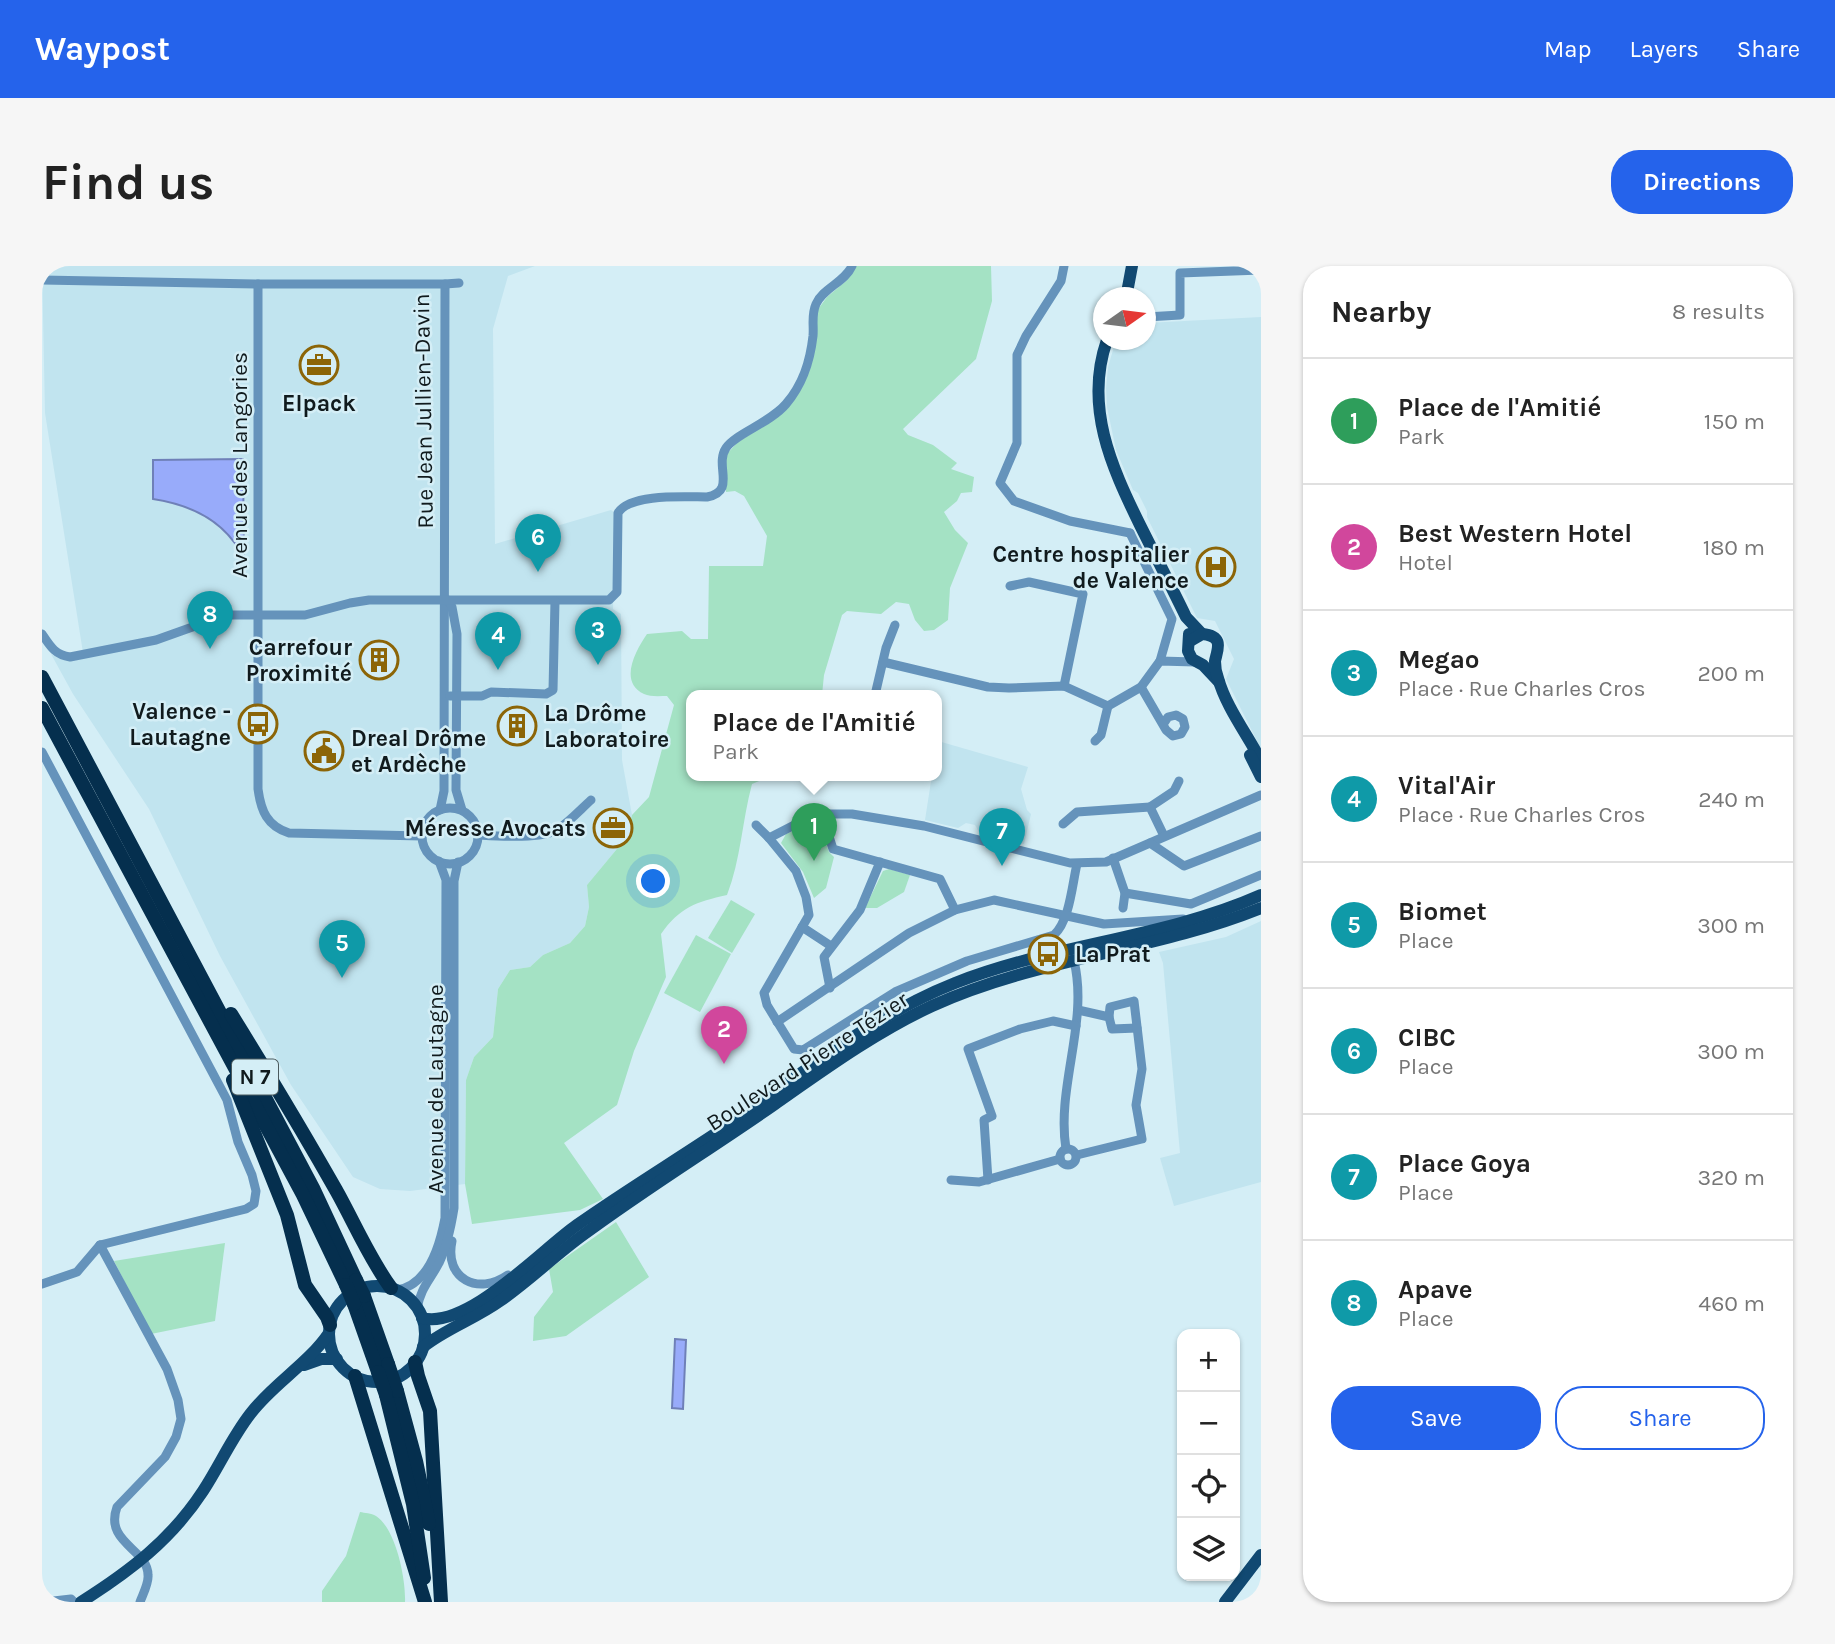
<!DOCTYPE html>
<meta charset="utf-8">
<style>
:root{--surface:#fff;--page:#f6f6f6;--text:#222;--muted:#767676;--line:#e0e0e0;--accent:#2563eb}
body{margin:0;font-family:Karla,sans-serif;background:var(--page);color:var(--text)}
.controls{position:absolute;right:21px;bottom:21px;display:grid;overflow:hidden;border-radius:14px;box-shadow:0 2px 5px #0004}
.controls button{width:63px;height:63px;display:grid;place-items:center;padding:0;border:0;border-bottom:2px solid var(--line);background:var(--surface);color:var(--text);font:35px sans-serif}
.compass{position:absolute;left:1051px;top:21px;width:63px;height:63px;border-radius:50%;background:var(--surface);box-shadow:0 2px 5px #0004;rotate:76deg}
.you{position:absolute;left:612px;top:616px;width:24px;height:24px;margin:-18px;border:5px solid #fff;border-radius:50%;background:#1a73e8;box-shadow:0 0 0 10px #1a73e833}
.badge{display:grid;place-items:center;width:46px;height:46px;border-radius:50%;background:var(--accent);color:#fff;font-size:23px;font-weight:700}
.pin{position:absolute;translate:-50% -58px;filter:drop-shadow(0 2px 4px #0008)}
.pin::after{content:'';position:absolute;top:37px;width:24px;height:21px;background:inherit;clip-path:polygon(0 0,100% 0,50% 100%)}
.popup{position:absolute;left:644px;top:424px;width:256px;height:91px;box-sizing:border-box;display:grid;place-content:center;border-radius:14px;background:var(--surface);filter:drop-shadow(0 2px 5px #0005);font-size:23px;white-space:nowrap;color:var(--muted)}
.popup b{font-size:26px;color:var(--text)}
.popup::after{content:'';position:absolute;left:50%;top:100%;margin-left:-14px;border:14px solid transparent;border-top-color:var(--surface)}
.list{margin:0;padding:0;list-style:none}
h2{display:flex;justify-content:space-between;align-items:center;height:91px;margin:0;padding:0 28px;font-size:30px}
h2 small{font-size:23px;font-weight:400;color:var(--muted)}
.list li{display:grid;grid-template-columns:46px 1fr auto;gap:21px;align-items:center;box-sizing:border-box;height:126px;padding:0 28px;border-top:2px solid var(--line)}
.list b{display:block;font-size:26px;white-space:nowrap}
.list p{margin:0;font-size:23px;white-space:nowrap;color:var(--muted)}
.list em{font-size:23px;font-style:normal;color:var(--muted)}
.actions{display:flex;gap:14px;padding:21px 28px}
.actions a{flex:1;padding:16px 0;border:2px solid var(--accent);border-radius:28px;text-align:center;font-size:24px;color:var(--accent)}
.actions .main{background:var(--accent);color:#fff}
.icon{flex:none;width:38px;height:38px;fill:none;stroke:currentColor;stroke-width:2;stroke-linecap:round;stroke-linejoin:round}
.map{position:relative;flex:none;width:1219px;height:1336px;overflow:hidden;border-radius:28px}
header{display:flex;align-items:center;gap:42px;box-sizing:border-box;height:98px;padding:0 35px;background:var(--accent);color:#fff}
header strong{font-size:33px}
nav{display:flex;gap:38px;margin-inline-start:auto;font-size:24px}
.intro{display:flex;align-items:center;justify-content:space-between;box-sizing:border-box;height:168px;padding:0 42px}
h1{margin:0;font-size:49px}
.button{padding:18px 32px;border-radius:28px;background:var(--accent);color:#fff;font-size:24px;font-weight:700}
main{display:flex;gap:42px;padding:0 42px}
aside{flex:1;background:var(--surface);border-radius:28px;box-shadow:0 2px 5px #0004}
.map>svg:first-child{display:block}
</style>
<header>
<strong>Waypost</strong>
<nav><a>Map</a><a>Layers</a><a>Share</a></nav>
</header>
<div class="intro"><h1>Find us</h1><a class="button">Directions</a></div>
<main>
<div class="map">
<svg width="1219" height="1336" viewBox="0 0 1219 1336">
<rect width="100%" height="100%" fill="#d4eef6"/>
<g fill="#c1e4ef">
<polygon points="0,0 493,0 466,10 451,63 453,278 569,244 573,247 571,343 579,348 580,494 590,549 584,572 545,619 547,641 543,660 528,677 501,689 488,701 468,704 456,723 451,771 432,791 424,814 423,918 368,925 338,923 311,911 249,819 178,690 107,543 31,428 9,388 18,393 42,393 3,147"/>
<polygon points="1219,51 1219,483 1184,413 1192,393 1173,355 1155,352 1105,251 1105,245 1096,227 1091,224 1074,184 1065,141 1064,122 1066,101 1074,74 1104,74 1104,57"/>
<polygon points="896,475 986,501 979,523 985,544 989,548 982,578 937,566 933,559 924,557 916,562 883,554 890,509 894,509"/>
<polygon points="1219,655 1219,916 1132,940 1118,892 1138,887 1121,697 1117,686 1184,671"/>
</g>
<g fill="#a4e2c4">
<path d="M 814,0 L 949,0 L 950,35 L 934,93 L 861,163 L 866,169 L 891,179 L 915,197 L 909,203 L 932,211 L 930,226 L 919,227 L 915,235 L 902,246 L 913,264 L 926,277 L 908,322 L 906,354 L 892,364 L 882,365 L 873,354 L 867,338 L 854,336 L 839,348 L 805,345 L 800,349 L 782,409 L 780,429 L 650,429 L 650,509 L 732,509 L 710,518 C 700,555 699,593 685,629 C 654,636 638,641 619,668 L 624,711 L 592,785 L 575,839 L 522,877 L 561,933 L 538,944 L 430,958 L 423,918 L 424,814 L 432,791 L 451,771 L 456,723 L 468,704 L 488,701 L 501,689 L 528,677 L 543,660 L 547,641 L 545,619 L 584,572 L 590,549 L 607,531 L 632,439 L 625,430 C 618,430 608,431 602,428 C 576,416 594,384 605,368 L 640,365 L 649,373 L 666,373 L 667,300 L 721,300 L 725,270 L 702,230 L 693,225 L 684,226 L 683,190 L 695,177 L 737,149 L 757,126 L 774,46 L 785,31 L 804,15 Z"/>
<polygon points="771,557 778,561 787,586 792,591 784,622 772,632 761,606 739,577 744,568"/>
<polygon points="847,603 868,609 862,626 835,642 823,642 841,605"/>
<polygon points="689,634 713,648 690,687 666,672"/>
<polygon points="654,669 689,688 658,746 622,727"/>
<polygon points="574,956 607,1011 524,1070 491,1075 492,1051 511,1026 507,1003"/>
<polygon points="183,977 173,1055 109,1068 72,995"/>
<path d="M 318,1246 C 323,1247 329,1247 334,1250 C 354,1263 364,1313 363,1336 L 280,1336 L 280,1325 L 304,1290 Z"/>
</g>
<g fill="#98abfa" stroke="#6f80b8" stroke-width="2">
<path d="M 201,193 L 202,293 C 185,256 150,239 111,233 L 111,194 Z"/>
<polygon points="633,1073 644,1074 641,1143 630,1142"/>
</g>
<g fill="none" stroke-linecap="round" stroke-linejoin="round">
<g stroke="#6593bb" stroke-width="9">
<polyline points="1022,0 1019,15 984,70 975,89 975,177 958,217 972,235 1028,255 1088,267"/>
<polyline points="0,14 216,18 403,18 402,525 398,544"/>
<path d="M 216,18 L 216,523 C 219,545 225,560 247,567 L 380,570"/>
<polyline points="403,18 417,17"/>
<polyline points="1104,51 1138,49 1138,7 1219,4"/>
<polyline points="1088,267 1130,353 1118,395"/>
<polyline points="968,320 987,316 1041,328 1022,420"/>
<polyline points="406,334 410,341 415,368 414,524 420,544"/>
<path d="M 0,368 C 8,380 13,389 28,391 L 114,374 L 184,349 L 263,349 L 308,337 L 327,334 L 567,334 L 575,326 L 576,247 C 588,227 644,231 665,231 C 695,225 672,200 684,182 C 693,168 728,157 744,138 C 761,118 768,96 771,70 C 772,59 769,49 774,38 C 781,22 803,16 810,0"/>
<polyline points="841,396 946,421 967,422 1022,420 1066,440 1099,421 1118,395 1153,396"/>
<polyline points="1099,421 1124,464 1131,470 1139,468 1143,461 1141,453 1134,449 1126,451 1122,457"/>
<polyline points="833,429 844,382 853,359"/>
<polyline points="408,430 440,430 449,426 504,428 511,424 513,335"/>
<polyline points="1053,475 1059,469 1066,440"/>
<polyline points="0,486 185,834 196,876 210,909 214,925 212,938 204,943 58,979"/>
<polyline points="1108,541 1132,525 1137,515"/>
<circle cx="408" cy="570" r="28"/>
<polyline points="780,549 791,583 898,613 913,644"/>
<polyline points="1021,558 1035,546 1108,541 1122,570"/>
<path d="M 714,559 L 727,572 L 754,605 L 764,631 L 767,649 L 722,727 L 725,739 L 752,783 L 761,784 L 853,726 L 925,695 L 1012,669 C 1028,654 1030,619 1035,598"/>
<path d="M 436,569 C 456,570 498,573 515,564 C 527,556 538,544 549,534"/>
<polyline points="727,572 766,552 786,548 810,548 882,560 1028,597 1064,596 1219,529"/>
<polyline points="1108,577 1142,600 1219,570"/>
<polyline points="1071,592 1083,627 1081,642"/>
<polyline points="1083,627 1149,638 1219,609"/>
<polyline points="760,661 789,680"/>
<polyline points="788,722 782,691 818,644 838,596"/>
<polyline points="1036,744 1067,751 1070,763 1095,762"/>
<polyline points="735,756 867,667 913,644 952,634 1062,658 1141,653"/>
<circle cx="1026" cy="891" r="8"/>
<path d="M 1024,883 C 1014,821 1047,756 1032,695"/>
<polyline points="1035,889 1100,873 1094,839 1100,803 1092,735 1068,741 1067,751"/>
<polyline points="909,914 937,916 1018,893"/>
<polyline points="946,914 942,854 950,850 926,783 978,763 1011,755 1034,760"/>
<path d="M 410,975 C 402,1013 436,1030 466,1009"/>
<path d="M 58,979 L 125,1103 L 136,1134 L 139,1153 L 134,1171 L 123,1191 L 75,1241 C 62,1277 106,1283 106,1309 C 107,1317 101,1328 98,1336"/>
<polyline points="0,1018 35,1006 58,979"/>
<path d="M 355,1024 C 387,1019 398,979 403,952 L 404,614 L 397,595"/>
<path d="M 375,1043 C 378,1023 388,1014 397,997 C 405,980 409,961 412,942 L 412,615 L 416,596"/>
<polyline points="3,1336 29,1333 32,1336"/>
<polyline points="1217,1336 1219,1330"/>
</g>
<g stroke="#114972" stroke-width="12">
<polyline points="1084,32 1090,0"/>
<path d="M 1065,74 C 1042,140 1069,200 1098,259 C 1113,289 1129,320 1144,351 L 1160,368"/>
<polyline points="1147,368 1146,385 1150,393 1161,399 1177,416"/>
<path d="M 1148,375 L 1160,368 C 1182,370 1176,382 1173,395 C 1173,400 1174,407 1176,412 C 1184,441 1205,468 1219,495"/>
<polyline points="1208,489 1219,511"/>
<circle cx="335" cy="1068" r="48"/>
<path d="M 380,1052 C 425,1064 498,985 535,959 C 586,923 641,890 694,854 C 765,804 832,749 913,717 C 1012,678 1122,672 1219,629"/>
<path d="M 381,1081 C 405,1062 433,1053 458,1035 C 487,1015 512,990 541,969 C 603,923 670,882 733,838 C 783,803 834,766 890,740 C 995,692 1113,685 1219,642"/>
<polyline points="262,1099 279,1093 295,1093"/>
<path d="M 39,1336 C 88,1305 129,1274 161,1225 C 178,1199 190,1171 209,1147 C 232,1117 266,1098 287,1067"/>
<polyline points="1183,1336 1219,1289"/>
</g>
<g stroke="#052f4e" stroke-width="14">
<polyline points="0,411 271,922 314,1014"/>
<polyline points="0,442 261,929 304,1019"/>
<path d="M 189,748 C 225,806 260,864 294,924 C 312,956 327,992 349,1022"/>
<polyline points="191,814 245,949 263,1019 285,1051 288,1059"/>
<polyline points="322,1030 346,1098"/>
<polyline points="312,1038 336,1106"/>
<polyline points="373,1096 376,1110 388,1145 399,1336"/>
<polyline points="313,1110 383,1336"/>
<polyline points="355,1125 374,1195 387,1258"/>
<polyline points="344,1129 371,1238 382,1312"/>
</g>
<g stroke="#052f4e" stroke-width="14">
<polyline points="314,1014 322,1030"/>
<polyline points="304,1019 312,1038"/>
<polyline points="346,1098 355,1125"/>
<polyline points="336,1106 344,1129"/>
</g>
</g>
<defs>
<symbol id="office-ring" viewBox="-11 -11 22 22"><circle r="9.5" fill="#d4eef6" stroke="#8c6507" stroke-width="1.5"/><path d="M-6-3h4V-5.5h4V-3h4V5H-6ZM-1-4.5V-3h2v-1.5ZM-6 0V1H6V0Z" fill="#8c6507"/></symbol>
<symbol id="hospital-ring" viewBox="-11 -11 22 22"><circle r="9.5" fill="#d4eef6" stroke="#8c6507" stroke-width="1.5"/><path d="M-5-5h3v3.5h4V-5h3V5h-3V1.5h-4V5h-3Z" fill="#8c6507"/></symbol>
<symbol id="building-ring" viewBox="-11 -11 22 22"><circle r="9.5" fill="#d4eef6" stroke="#8c6507" stroke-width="1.5"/><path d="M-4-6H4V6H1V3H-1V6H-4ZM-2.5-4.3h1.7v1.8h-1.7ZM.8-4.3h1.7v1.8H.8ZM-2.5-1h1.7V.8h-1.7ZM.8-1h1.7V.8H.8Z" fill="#8c6507"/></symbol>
<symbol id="bus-ring" viewBox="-11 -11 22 22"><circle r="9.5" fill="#d4eef6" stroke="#8c6507" stroke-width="1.5"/><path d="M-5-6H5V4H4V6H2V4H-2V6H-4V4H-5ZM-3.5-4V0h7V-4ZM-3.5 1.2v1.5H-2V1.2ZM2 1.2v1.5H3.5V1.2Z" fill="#8c6507"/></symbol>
<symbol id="civic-ring" viewBox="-11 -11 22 22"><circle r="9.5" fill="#d4eef6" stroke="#8c6507" stroke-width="1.5"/><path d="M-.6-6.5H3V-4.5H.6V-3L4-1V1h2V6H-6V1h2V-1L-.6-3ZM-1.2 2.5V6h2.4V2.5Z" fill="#8c6507"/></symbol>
</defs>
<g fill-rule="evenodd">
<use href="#office-ring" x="255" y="77" width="44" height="44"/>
<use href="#hospital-ring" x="1152" y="279" width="44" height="44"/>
<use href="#building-ring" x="315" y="372" width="44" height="44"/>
<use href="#bus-ring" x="194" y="436" width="44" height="44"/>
<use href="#building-ring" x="453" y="438" width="44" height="44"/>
<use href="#civic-ring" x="260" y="463" width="44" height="44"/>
<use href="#office-ring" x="549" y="540" width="44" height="44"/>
<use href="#bus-ring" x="984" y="666" width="44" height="44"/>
</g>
<g text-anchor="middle" stroke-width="5" stroke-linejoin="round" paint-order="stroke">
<rect fill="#d4eef6" stroke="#4b5a5e" stroke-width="2" x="190" y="793.5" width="46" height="35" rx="5"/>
<g font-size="21" font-weight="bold" fill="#101a1d">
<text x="213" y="818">N 7</text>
</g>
<g font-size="23" font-weight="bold" fill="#101a1d" stroke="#d4eef6" text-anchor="end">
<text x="277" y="145" text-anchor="middle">Elpack</text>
<text x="1147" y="296">Centre hospitalier<tspan x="1147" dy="26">de Valence</tspan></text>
<text x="310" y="389">Carrefour<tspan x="310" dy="26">Proximité</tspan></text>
<text x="189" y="453">Valence -<tspan x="189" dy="26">Lautagne</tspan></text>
<text x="502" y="455" text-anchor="start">La Drôme<tspan x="502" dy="26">Laboratoire</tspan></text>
<text x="309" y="480" text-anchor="start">Dreal Drôme<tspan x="309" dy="26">et Ardèche</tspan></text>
<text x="544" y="570">Méresse Avocats</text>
<text x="1033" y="696" text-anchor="start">La Prat</text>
</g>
<g font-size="23" fill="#101a1d" stroke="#d4eef6">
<text transform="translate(381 145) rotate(-91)" y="8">Rue Jean Jullien-Davin</text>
<text transform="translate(197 199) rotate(-90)" y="8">Avenue des Langories</text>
<text transform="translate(765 795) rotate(-33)" y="8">Boulevard Pierre Tézier</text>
<text transform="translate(393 823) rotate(-90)" y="8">Avenue de Lautagne</text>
</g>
</g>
</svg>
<div class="controls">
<button>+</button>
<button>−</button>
<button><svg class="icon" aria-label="locate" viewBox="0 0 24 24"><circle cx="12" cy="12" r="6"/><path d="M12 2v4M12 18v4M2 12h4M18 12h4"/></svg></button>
<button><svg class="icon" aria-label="layers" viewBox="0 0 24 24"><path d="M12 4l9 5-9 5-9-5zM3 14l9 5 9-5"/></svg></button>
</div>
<svg class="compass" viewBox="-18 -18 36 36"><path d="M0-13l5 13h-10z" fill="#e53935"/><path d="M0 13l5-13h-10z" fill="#767676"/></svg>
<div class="you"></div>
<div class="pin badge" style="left:772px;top:595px;background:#2e9e5b">1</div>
<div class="popup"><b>Place de l'Amitié</b>Park</div>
<div class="pin badge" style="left:682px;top:798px;background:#d1479c">2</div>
<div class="pin badge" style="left:556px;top:399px;background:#0f9aa8">3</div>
<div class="pin badge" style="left:456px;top:404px;background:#0f9aa8">4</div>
<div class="pin badge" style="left:300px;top:712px;background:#0f9aa8">5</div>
<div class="pin badge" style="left:496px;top:306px;background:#0f9aa8">6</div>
<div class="pin badge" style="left:960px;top:600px;background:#0f9aa8">7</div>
<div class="pin badge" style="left:168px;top:383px;background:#0f9aa8">8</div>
</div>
<aside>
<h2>Nearby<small>8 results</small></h2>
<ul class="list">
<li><span class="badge" style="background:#2e9e5b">1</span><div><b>Place de l'Amitié</b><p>Park</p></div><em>150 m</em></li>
<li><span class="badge" style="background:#d1479c">2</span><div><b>Best Western Hotel</b><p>Hotel</p></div><em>180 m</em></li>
<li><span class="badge" style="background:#0f9aa8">3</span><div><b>Megao</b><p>Place · Rue Charles Cros</p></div><em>200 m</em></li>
<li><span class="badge" style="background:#0f9aa8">4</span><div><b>Vital'Air</b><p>Place · Rue Charles Cros</p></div><em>240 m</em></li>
<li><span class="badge" style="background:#0f9aa8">5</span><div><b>Biomet</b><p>Place</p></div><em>300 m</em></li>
<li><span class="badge" style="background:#0f9aa8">6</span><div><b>CIBC</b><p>Place</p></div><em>300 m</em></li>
<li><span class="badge" style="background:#0f9aa8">7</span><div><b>Place Goya</b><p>Place</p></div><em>320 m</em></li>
<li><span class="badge" style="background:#0f9aa8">8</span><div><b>Apave</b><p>Place</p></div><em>460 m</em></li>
</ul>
<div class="actions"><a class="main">Save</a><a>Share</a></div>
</aside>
</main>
